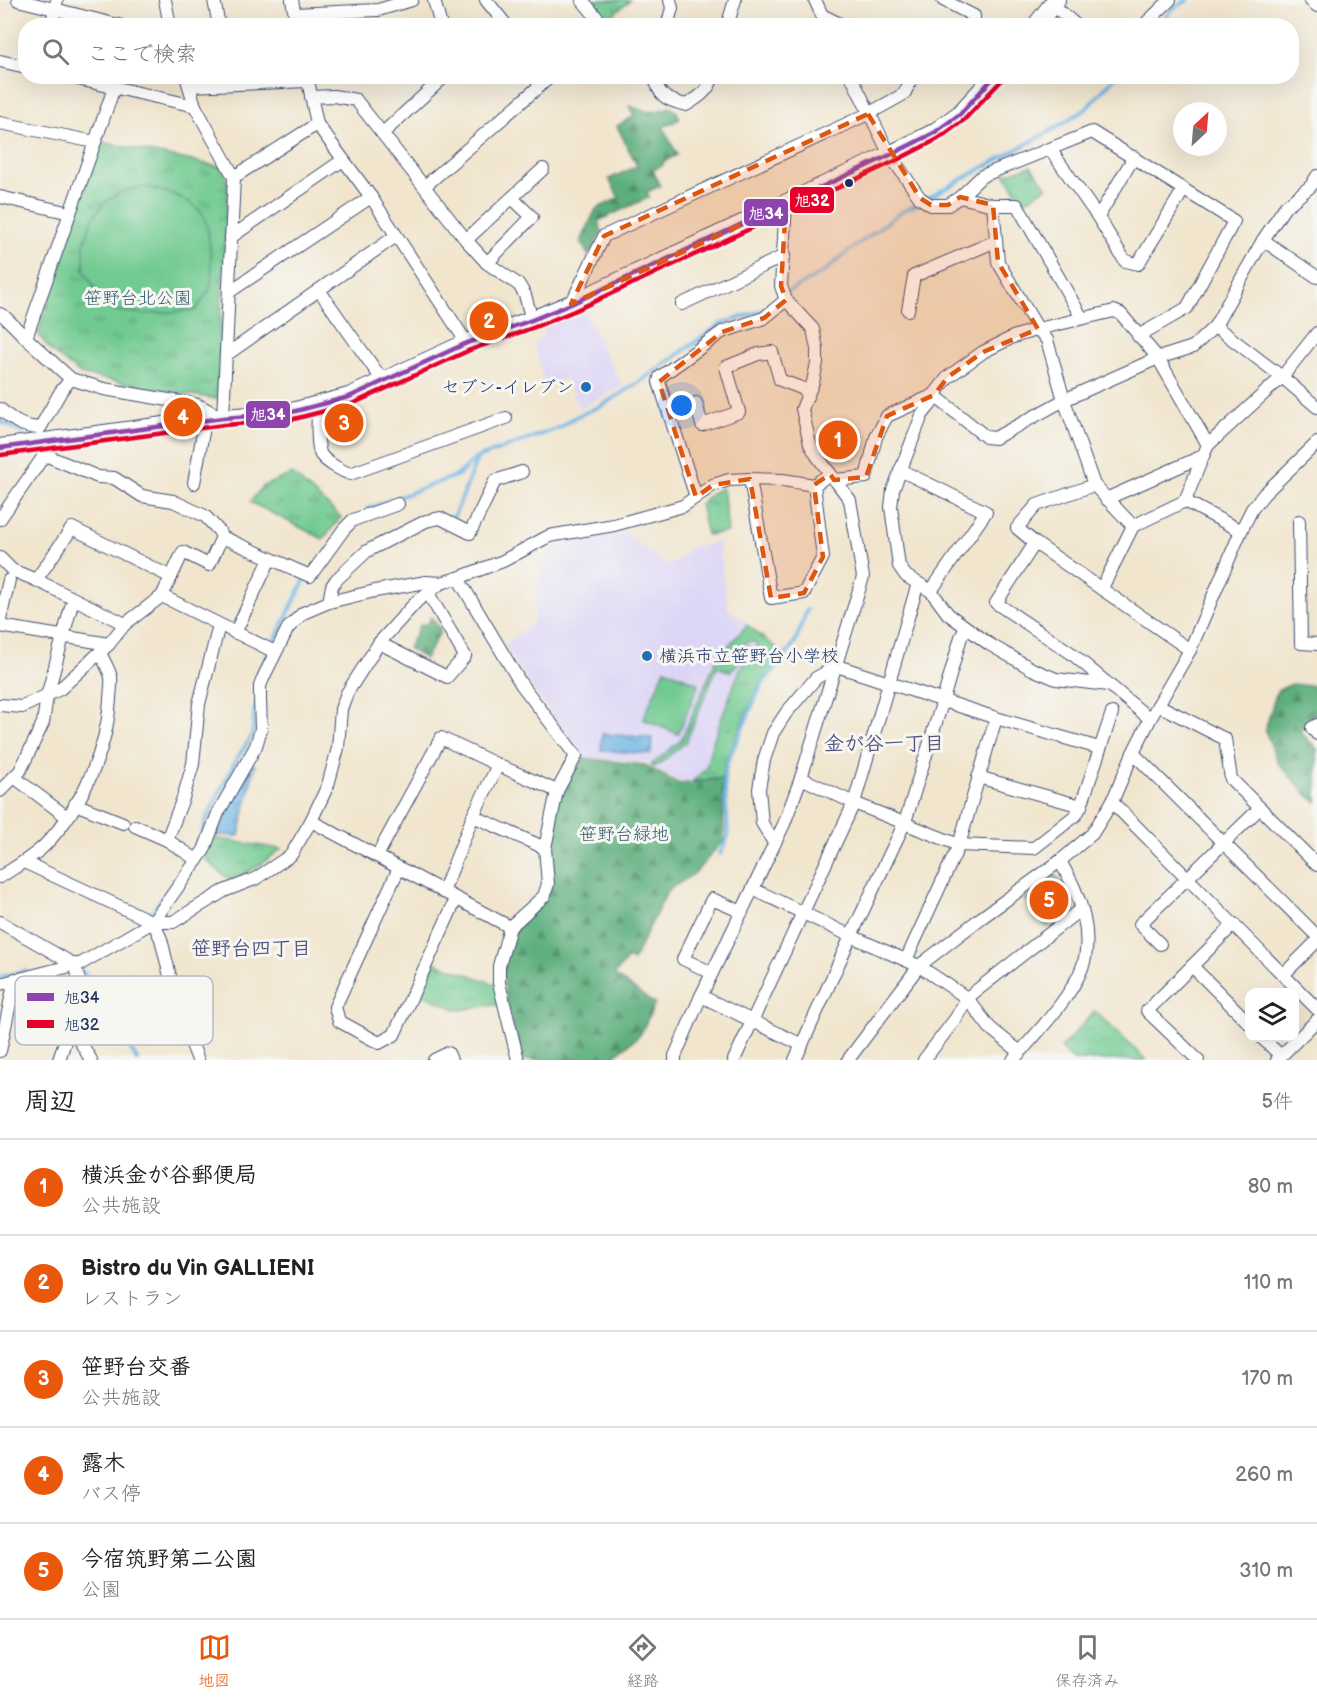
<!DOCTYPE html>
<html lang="ja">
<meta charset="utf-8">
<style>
:root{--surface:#fff;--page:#f6f6f6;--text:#222;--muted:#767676;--line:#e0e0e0;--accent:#ea580c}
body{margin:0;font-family:"Balsamiq Sans","Klee One",sans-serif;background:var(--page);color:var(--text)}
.controls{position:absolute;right:18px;bottom:18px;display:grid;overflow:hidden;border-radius:12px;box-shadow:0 6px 24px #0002}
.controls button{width:54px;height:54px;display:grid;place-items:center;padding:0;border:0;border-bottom:2px solid var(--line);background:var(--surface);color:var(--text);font:30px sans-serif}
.compass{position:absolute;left:1173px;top:102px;width:54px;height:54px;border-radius:50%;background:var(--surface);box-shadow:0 6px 24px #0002;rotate:26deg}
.you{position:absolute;left:682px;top:406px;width:21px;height:21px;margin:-15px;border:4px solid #fff;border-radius:50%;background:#1a73e8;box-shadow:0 0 0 9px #1a73e833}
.badge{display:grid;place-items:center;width:39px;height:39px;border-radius:50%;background:var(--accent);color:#fff;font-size:20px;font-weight:700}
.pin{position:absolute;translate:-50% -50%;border:3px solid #fff;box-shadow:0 2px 6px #0006}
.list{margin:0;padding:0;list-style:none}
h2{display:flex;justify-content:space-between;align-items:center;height:78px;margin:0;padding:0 24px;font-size:26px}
h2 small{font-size:20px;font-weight:400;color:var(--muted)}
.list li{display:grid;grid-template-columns:39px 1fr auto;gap:18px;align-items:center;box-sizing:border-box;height:96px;padding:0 24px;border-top:2px solid var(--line)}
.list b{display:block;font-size:22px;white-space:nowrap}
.list p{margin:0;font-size:20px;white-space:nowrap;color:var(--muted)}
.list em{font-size:20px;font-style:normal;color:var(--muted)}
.icon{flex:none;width:33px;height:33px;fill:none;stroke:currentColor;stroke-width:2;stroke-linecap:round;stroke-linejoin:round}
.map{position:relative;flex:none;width:1317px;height:1060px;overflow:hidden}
.search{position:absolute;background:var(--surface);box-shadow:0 6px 24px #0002;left:18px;right:18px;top:18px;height:66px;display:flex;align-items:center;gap:15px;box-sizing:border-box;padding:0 21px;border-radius:24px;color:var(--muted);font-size:22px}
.sheet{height:558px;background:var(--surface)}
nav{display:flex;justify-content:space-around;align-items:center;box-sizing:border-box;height:84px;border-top:2px solid var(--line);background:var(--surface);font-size:16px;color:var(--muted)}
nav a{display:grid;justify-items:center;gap:3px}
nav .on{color:var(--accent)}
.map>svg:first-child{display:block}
</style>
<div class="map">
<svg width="1317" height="1060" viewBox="0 0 1317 1060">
<defs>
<pattern id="grass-tufts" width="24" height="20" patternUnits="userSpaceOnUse" patternTransform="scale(1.5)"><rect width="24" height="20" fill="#71ca91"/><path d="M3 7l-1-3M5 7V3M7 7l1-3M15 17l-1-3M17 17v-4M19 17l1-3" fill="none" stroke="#5ca47a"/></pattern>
<pattern id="forest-firs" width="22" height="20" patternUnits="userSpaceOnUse" patternTransform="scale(1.5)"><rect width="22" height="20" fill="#5cae7b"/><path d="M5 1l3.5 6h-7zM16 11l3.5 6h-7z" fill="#4b8e68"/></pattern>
<pattern id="water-ripples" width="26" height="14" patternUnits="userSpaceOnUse" patternTransform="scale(1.5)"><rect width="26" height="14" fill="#6eb6e5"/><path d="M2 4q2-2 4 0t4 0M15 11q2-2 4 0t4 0" fill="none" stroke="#5a94bd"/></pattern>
</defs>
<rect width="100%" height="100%" fill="#f6f6f2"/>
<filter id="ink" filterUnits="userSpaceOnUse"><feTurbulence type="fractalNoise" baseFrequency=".0167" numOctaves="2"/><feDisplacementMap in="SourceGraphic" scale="12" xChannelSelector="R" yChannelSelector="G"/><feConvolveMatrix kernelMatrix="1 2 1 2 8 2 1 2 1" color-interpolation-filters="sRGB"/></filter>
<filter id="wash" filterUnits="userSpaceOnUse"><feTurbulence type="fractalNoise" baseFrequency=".008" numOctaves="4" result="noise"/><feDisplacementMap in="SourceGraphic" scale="24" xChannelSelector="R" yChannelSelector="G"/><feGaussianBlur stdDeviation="1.35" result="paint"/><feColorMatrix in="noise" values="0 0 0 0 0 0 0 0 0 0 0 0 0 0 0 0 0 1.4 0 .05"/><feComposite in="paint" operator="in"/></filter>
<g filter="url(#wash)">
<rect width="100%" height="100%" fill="#f1e5cd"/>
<g fill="#ddd5f6">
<polygon points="584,308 610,364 623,386 579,409 566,378 546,387 533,342 545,337 540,327"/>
<polygon points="625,533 669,566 690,549 693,545 695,547 718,541 728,608 784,654 760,684 725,763 722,778 680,782 646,762 583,757 525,678 504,645 534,622 535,591 555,540 566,545 582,540"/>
</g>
<g fill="url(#grass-tufts)" stroke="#467c78" stroke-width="1.5">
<polygon points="590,0 630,0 607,20"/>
<polygon points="101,142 221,167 228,182 217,399 144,387 80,374 51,351 38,334 69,234"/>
<polygon points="1031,166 1047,187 1023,202 1019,199 1005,201 1004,199 1016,191 1005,174"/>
<polygon points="292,474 341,517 323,539 250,502 263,486"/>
<polygon points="723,488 728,532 707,535 700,504 713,492"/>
<polygon points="747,625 784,654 760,684 725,763 722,778 693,781 706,768 711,747 740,669 755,652 757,647 756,643 750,641 720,655"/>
<polygon points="749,646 751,649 730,672 717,667 686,742 655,767 651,765 681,740 716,660 721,661"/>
<path d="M 214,838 L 281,849 C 265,861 249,875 229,880 L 204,858 Z"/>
<path d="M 1055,875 C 1062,882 1078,898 1070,909 C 1066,914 1053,922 1047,927 L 1024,899 Z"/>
<polygon points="431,961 495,984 503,1004 458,1010 418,993"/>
<polygon points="1095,1011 1146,1060 1073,1060 1061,1048"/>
</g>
<g fill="url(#forest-firs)" stroke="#3c6e6c" stroke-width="1.5">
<path d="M 629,106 C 649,112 651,114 670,107 L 677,112 L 680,119 L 663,127 L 677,155 L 663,162 L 663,165 L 653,170 L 660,186 L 647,192 L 649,197 L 598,221 L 602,232 L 588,256 L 581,241 L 596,209 L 619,198 L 609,179 L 637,166 L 617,126 L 634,116 Z"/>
<polygon points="431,617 441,630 425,659 408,648 420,625 427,624"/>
<polygon points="1291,684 1317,686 1317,713 1300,731 1317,749 1317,802 1307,795 1278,763 1265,730 1277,691"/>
<polygon points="583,758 645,765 679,784 722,779 724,840 694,874 668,890 633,961 628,958 614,975 655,1004 640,1035 609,1060 522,1060 507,1006 502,966 514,931 545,899 551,839 559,796"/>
</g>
<g fill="#71ca91" stroke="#467c78" stroke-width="1.5">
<path d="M 144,187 C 165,191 190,197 203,215 C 209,224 213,274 211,285 C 209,293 200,303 196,310 L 146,314 L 117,311 L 97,292 L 84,270 L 84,244 L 92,219 L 105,202 L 123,191 Z"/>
<polygon points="665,669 699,684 678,734 643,719"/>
</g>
<g fill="url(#water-ripples)" stroke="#4472a2" stroke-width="1.5">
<polygon points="602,734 652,738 651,754 601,750"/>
<polygon points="251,764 255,765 239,836 216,835"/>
</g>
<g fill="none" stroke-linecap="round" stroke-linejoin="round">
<g stroke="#6eb6e5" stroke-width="4">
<polyline points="1158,26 1172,9 1188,0"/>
<path d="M 786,293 L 824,272 L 841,257 L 901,212 C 910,207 919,205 928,198 L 1054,129 L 1085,110 L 1116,76"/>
<polyline points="0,421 23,433"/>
<polyline points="367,509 458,475 476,458"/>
<polyline points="453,518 464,493 477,458 561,427 575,417 601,406 641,381 721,324 758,312 771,306"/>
<polyline points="259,673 306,577"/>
<polyline points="720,854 728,836 724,777 727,763 762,684 783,660 796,640 807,610"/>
<polyline points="148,916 154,909 198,848 206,820 236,760 252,736 255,707"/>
<polyline points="84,972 101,996 137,1060"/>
<polyline points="0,977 26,971"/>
</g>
</g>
</g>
<g filter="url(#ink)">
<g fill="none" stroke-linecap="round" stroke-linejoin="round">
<defs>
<g id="street">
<polyline points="18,0 122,26"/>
<polyline points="165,0 170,26"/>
<polyline points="214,0 219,26"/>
<polyline points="292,0 297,26"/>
<polyline points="434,0 441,26"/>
<polyline points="486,0 507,26"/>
<polyline points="582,0 604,26"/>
<polyline points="815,0 827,26"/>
<polyline points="943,0 974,16 974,26"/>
<polyline points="1310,0 1317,6"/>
<polyline points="1053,5 1077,26"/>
<polyline points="295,14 378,10 412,0"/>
<polyline points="822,15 844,26"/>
<polyline points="51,26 57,0"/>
<polyline points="667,26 672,8 670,0"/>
<polyline points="727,26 735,0"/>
<polyline points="1143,26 1170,0"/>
<polyline points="0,61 26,67"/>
<polyline points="65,76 195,106"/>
<polyline points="307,76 317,124 371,197 467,343"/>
<path d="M 655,76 C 658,97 667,100 686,105 C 698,98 709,91 713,76"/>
<polyline points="851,76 890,155 920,198 931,205 948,205 960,197 982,176 1092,132 1234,221 1187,308 1138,336"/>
<polyline points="189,86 308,81"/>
<polyline points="311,97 334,96 356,100 466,240 487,263 519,285 525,295 532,320"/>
<polyline points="0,123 95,142"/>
<polyline points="383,133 445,76"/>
<polyline points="1050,149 1098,217 1125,261 1138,264 1184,189"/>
<polyline points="234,177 317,124"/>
<polyline points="425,186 551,76"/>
<polyline points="0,197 70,213"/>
<polyline points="960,197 993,205 1017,205 1082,318"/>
<polyline points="993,205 998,262 1038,329 1047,340 1064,400 1094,485 1133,526"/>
<polyline points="1098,217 1134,157"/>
<polyline points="231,237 343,160"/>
<polyline points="466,240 543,169"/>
<polyline points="1263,240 1317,277"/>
<polyline points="487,263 532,217 512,198"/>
<polyline points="319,290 383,381"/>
<polyline points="229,292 371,197"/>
<polyline points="571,304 604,236 868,114 904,94 913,76"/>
<polyline points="682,304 784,256"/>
<polyline points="908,310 914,276 996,241"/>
<polyline points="0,314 5,317 26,338 71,379 104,389 198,405 223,418 234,177 195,106 186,76"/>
<polyline points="1215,326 1282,377 1317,407"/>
<polyline points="26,338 114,88"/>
<polyline points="226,355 396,236"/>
<polyline points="934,395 986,437 995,438 1064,400 1158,358 1193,347 1215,326 1263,240 1285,207 1311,186 1317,176"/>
<polyline points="696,403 702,425 739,412 726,367 758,354 772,352 780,380 809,391"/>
<path d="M 318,405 C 318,417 316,446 321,455 C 327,463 342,471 350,474 L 506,418"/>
<path d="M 0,409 C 14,421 21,427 40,428 L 61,391 L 71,379"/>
<polyline points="45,455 98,477 114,478 142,496 173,501 205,516 219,531 222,537 310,576 344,529 353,520 398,504"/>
<polyline points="900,470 986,512 931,591"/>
<polyline points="750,479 771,598 804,593 823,557 814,485"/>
<polyline points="834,480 866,477 876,437 887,416 934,395"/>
<polyline points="194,483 205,421"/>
<polyline points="1094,485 1037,505 1017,528 1035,543 1190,650"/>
<polyline points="696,497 659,382 660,377 722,332 764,318 786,300"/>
<polyline points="1106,499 1203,456 1208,445 1282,377 1317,333"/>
<polyline points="1185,501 1203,456"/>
<polyline points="0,519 48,450"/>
<polyline points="1299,521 1301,643 1317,644"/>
<polyline points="1035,543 996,603 1071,653 1150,719"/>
<polyline points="0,558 12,570 36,580 125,624"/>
<polyline points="458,578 521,684 576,756 557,791 545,848 548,884 544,896 510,927 499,966 499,983 518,1060"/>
<polyline points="36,580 72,528 171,577"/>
<polyline points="1102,588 1133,526 1185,501 1241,531"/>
<polyline points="162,596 271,650 274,654"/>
<polyline points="329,602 332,586 336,580 367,551 426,521 440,518 470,533 495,481 522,472"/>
<polyline points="0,620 9,580"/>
<polyline points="0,626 109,644"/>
<polyline points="235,633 270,559"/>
<polyline points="379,643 447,677 465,656 428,593"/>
<polyline points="1108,685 1056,679 1032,669 989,644 948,614 931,591 906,576 899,566 891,507 893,490 922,415 931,404 934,395 948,377 983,352 1013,337 1038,329 1114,311 1121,314 1158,358 1208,445"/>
<polyline points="0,705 22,707 60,689 109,644 125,624 162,596 183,552 209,565 222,537"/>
<polyline points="1158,705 1225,739 1231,779 1317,865"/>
<polyline points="1317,725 1312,728 1317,734"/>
<polyline points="1133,753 1317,936"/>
<polyline points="14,777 67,817"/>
<polyline points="978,777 1081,806 1112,713"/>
<polyline points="801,778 854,803 959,845 1034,848 1076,815 1081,806"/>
<polyline points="0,791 20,771 43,723 47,696 71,607"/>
<polyline points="1112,802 1317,1009"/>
<polyline points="75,804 123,823"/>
<polyline points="473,816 545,848"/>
<polyline points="311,821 510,927"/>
<polyline points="135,826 167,840 197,860"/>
<polyline points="167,840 183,798 193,764 199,704 219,625"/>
<polyline points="774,843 762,823 759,789 764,760 773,733 786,713 816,678 837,666 996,718 1099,748"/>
<polyline points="377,856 441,738 498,765 557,791"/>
<polyline points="24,862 153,922 173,922 224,891 255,879 291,855 311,821 328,785 338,748 341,709 347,693 379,643 417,601 441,583"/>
<polyline points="399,868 335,1007 339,1021 379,1043 394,1035 456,899"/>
<path d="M 0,877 C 15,867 32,858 45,845 C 81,808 107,751 110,700 C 110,693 112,684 111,677 C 109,669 103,660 100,652"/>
<polyline points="753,889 851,936 919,966 967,998 990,1028 1020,1052"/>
<polyline points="443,892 473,816 498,765"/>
<polyline points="0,922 75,965 79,980 67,1035 59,1060"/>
<polyline points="153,922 161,939 177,1005 198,1060"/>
<polyline points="1160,944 1140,924 1260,808"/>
<polyline points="906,960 959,845 996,718"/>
<polyline points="1192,966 1250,1024"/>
<polyline points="712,973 683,959 712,899 742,912"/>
<polyline points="1283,975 1317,941"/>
<polyline points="0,984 82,963 153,922 204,850 218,813 256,746 261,729 260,698 260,686 264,676 288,628 303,613 329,602 375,591 426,582 441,583 458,578 503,561 549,536 614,525 683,506 713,485 729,480 750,479 783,480 814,485 830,474"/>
<polyline points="701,996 802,1045"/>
<polyline points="69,1022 91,1060"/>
<polyline points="1262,1038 1281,1056"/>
<polyline points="0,1051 15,979"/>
<polyline points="434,1060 448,1053 451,1060"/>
<polyline points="675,1060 675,1056 701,996 784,824 801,778 863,577 850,500 817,456 810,444 802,409 813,382 817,363 817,349 813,329 786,300 781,286 786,204"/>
<polyline points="734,1060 854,803 918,583"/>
<polyline points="795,1060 851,936 905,822 943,700 961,637 966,628"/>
<polyline points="848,1060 919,966 981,918 1060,861 1092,834 1112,802 1133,753 1150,719 1190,650 1241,531 1252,509 1264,494 1317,443"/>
<polyline points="924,1060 956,1018 967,998 1081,909"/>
<path d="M 1013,1060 C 1036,1034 1078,991 1085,958 C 1089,936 1084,911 1075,890 C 1071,880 1065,871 1060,861"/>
<polyline points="1198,1060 1147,1011 1234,924"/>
<polyline points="1277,1060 1317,1020"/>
</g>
<g id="secondary">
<polyline points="1036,26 1056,0"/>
<polyline points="0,448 223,418 288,413 349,397 467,343 532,320 571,304 890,155 934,133 960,114 995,76"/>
</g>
</defs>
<use href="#street" stroke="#3b4a6f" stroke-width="14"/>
<use href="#secondary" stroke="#3b4a6f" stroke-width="20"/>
<use href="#street" stroke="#fff" stroke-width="12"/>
<use href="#secondary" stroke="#fff" stroke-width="18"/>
<defs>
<polyline id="bus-1" points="0,448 223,418 288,413 349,397 467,343 532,320 571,304 890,155 934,133 960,114 995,76"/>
<polyline id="bus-2" points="1,455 224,425 290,420 352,404 470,350 535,327 574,311 893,162 938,139 964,120 1001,81"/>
</defs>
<use href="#bus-1" stroke="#f6f6f2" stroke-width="9"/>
<use href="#bus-2" stroke="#f6f6f2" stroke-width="9"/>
<use href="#bus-1" stroke="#8e44ad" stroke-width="4.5"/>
<use href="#bus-2" stroke="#e4002b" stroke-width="4.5"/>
</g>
</g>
<path fill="#de5710" fill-opacity="0.2" stroke="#de5710" stroke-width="4.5" stroke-dasharray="12 8" stroke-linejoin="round" d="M 868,114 L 920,198 L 931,205 L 948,205 L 960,197 L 993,205 L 998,262 L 1038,329 L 983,352 L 948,377 L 934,395 L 887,416 L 866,477 L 834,480 L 830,474 L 814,485 L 823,557 L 804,593 L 771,598 L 750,479 L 713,485 L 696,497 L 659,382 L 722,332 L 764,318 L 786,300 L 781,286 L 786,204 L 571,304 L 604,236 Z"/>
<circle fill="#1b2f5e" stroke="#f6f6f2" stroke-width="2" cx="849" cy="183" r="5"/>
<g fill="#1f6fb2" stroke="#f6f6f2" stroke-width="2">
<circle cx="586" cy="387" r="6"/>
<circle cx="647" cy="656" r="6"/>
</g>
<g text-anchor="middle" stroke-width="6" stroke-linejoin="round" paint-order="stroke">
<g font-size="18" fill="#355e6d" stroke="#f6f6f2">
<text x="138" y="304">笹野台北公園</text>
<text x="624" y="840">笹野台緑地</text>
</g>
<g font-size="18" fill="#1b2f5e" stroke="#f6f6f2" text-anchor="end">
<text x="574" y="393">セブン-イレブン</text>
<text x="659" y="662" text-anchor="start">横浜市立笹野台小学校</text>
</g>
<g font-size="20" font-weight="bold" fill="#545480" stroke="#f6f6f2">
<text x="884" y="750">金が谷一丁目</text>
<text x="251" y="955">笹野台四丁目</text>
</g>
</g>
<rect x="15" y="976" width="198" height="69" rx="9" fill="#f6f6f2" stroke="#b4bac6" stroke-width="1.5"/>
<rect x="27" y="993" width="27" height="8" fill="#8e44ad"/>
<rect x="27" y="1020" width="27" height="8" fill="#e4002b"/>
<g font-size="16" fill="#1b2f5e">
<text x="64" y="1003">旭34</text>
<text x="64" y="1030">旭32</text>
</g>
<g stroke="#f6f6f2" stroke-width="2">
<rect x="789" y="186" width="46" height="28" rx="6" fill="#e4002b"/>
<rect x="743" y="198" width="46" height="29" rx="6" fill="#8e44ad"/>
<rect x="245" y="400" width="46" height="29" rx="6" fill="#8e44ad"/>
</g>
<g font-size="16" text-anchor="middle" font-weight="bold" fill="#fff">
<text x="812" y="206">旭32</text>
<text x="766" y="219">旭34</text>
<text x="268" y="420">旭34</text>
</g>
</svg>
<div class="controls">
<button><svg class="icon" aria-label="layers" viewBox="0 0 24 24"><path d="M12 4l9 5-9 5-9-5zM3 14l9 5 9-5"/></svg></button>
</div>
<svg class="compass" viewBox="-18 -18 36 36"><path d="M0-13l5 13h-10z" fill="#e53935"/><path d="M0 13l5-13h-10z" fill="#767676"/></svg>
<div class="you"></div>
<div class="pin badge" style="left:838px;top:440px">1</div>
<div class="pin badge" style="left:489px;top:321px">2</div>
<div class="pin badge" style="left:344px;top:423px">3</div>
<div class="pin badge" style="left:183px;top:417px">4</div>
<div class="pin badge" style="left:1049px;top:900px">5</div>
<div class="search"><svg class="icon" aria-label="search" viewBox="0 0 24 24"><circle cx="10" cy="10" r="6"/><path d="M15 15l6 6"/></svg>ここで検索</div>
</div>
<section class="sheet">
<h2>周辺<small>5件</small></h2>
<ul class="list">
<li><span class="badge">1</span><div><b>横浜金が谷郵便局</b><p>公共施設</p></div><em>80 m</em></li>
<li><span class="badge">2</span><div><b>Bistro du Vin GALLIENI</b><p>レストラン</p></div><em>110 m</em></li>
<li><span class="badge">3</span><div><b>笹野台交番</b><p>公共施設</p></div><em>170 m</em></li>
<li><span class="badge">4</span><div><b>露木</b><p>バス停</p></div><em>260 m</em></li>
<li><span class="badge">5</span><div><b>今宿筑野第二公園</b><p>公園</p></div><em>310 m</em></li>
</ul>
</section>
<nav>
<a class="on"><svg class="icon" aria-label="map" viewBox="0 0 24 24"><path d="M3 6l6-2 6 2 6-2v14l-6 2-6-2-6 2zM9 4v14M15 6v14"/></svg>地図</a>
<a><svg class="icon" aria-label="directions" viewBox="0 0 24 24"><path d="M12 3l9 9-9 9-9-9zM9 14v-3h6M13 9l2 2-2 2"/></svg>経路</a>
<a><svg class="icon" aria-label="saved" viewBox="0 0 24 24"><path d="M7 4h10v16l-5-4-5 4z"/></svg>保存済み</a>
</nav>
